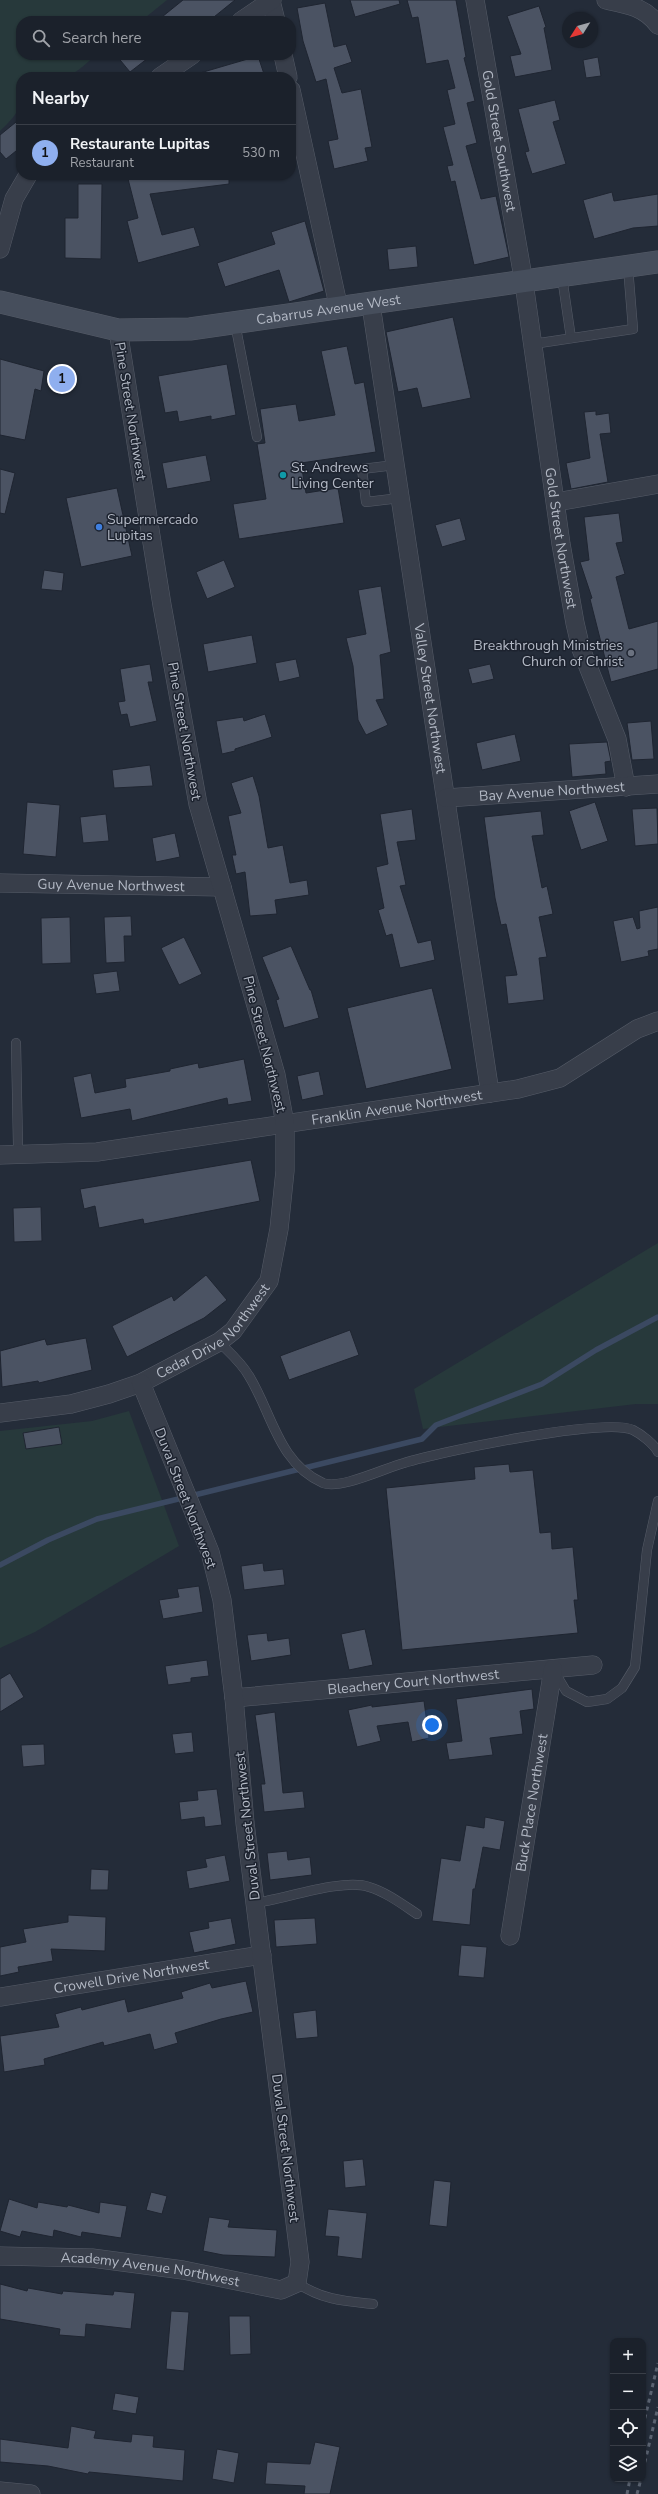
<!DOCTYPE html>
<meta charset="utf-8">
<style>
:root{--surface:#1b212b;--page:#242933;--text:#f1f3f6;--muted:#a0a3a9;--line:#393e47;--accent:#8fafef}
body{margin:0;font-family:"Nunito Sans",sans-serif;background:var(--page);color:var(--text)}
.controls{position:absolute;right:12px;bottom:12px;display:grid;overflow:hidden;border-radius:8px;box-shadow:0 1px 3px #0004}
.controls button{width:36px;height:36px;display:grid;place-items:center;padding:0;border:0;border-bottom:1px solid var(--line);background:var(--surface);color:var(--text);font:20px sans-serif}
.compass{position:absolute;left:562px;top:12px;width:36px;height:36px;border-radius:50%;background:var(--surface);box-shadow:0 1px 3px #0004;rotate:233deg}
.you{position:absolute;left:432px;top:1725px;width:14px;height:14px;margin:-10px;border:3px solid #fff;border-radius:50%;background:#1a73e8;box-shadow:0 0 0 6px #1a73e833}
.badge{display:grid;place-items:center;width:26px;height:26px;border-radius:50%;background:var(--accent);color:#111;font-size:13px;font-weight:700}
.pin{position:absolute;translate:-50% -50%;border:2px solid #fff;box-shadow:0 1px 4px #0006}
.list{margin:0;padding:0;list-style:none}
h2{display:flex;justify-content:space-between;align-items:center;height:52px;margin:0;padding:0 16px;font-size:17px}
h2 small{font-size:13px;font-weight:400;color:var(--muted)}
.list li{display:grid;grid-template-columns:26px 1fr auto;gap:12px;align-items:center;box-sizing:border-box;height:56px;padding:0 16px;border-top:1px solid var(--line)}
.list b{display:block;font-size:15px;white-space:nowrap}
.list p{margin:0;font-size:13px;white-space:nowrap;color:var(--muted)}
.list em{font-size:13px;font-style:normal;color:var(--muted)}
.icon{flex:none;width:22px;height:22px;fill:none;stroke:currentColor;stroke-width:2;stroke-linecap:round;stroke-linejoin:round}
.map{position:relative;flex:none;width:658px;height:2494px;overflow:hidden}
.search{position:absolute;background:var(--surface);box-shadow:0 1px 3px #0004;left:16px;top:16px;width:280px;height:44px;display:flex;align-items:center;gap:10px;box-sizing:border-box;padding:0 14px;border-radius:16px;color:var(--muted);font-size:15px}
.panel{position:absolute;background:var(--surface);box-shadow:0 1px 3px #0004;left:16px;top:72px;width:280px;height:108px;border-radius:16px}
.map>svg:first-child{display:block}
</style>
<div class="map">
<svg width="658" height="2494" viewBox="0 0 658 2494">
<rect width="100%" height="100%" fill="#242c39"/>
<g fill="#27393b">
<path d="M 0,0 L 167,0 L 141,21 L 21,21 L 21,55 L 96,55 C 81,67 69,84 50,72 L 45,77 L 21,77 C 21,107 22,110 0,131 Z"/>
<polygon points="658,1243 658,1404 636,1404 423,1429 414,1389"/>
<polygon points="129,1411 179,1546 35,1632 0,1648 0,1431 92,1421"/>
</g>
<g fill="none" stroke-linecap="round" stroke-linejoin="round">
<polyline stroke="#3b4961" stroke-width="5.5" points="0,1565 48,1540 97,1519 422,1439 436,1425 542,1384 596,1350 658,1317"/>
</g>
<g fill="#4b5363" stroke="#1f2531">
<polygon points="183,0 235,0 209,21 157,21"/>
<polygon points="350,0 399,0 400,4 355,17"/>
<polygon points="407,0 456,0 466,57 464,58 475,101 467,103 477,143 466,146 481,199 496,196 509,257 474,265 455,181 451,182 447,166 453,165 443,127 455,124 447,90 455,88 448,60 426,64 418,17 412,18"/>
<polygon points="325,3 334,47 346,44 352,62 334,68 342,93 361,89 372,147 365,148 368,161 334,169 328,141 338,139 326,79 316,82 303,41 297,8"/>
<polygon points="539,6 546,27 544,28 552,70 515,77 510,56 521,54 507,16"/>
<polygon points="116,55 152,55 130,72"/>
<polygon points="258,56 265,77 201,77 200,73"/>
<polygon points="598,57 601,76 586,78 583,60"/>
<polygon points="555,100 560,120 553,122 566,164 532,174 525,152 529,151 518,109"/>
<polygon points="21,118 21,147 6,159 0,152 0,135"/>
<polygon points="127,175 229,175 229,184 150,194 162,235 194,227 200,246 138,263 127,221 138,218"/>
<polygon points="78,184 102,184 101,259 65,258 65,218 78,218"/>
<polygon points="612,192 614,201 658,194 658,226 633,228 594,239 583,200"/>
<polygon points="305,221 324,291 289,302 279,270 225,287 217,263 275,244 271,232"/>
<polygon points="416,246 418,267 389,270 387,249"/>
<polygon points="453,317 471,398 422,408 417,388 398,392 386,332"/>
<polygon points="347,346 355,384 364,382 376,452 301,463 306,493 338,488 344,523 239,539 233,504 266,499 257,444 265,443 260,409 296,404 299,421 335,415 321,351"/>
<polygon points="0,359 44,371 41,391 35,389 25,440 0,435"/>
<polygon points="227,364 236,415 211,420 211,416 179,422 177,411 165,413 158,376"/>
<polygon points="596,411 596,415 609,413 611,433 600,434 608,482 571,489 566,463 590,458 584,412"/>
<polygon points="206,455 211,481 167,489 162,463"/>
<polygon points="0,469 15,473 5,514 0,513"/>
<polygon points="117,488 132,556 81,567 66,498"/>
<polygon points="619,513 623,542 616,543 625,574 616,577 629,629 658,621 658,669 611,682 590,599 592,598 580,562 589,560 584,517"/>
<polygon points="460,518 466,540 442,547 435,525"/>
<polygon points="224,560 235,587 207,599 196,572"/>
<polygon points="44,570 64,573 62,591 41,589"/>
<polygon points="381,586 391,652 380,655 384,699 376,700 388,725 366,735 358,720 353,666 346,638 366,634 358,590"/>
<polygon points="252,635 257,663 208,672 203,644"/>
<polygon points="296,659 300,677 279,682 275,663"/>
<polygon points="150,664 153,682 148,682 157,721 130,727 127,714 121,715 118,702 125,701 120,669"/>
<polygon points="490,664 494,679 472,684 468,669"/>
<polygon points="265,714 272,737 235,749 235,751 222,754 216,721 243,717 244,721"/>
<polygon points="651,721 654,759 632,760 627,723"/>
<polygon points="515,734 521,761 482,770 476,743"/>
<polygon points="607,742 611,761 605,762 606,774 572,777 569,744"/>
<polygon points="150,765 153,786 114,788 112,770"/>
<polygon points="253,776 259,796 268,848 283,845 290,883 307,880 309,895 275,900 277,914 250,916 245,872 236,874 232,855 236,855 228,816 241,813 231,783"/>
<polygon points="27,802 60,805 56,857 23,854"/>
<polygon points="595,802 608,841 581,850 569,811"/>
<polygon points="657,808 658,844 635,846 632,809"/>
<polygon points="412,809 416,840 397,842 406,885 400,886 418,943 431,940 435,960 400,968 392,934 386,936 378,910 384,908 376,867 388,864 380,814"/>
<polygon points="541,811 544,835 532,836 542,888 547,886 553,914 539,917 547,957 539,958 544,1000 508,1004 505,976 517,975 506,924 501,925 495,898 484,817"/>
<polygon points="106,814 109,841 83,843 80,817"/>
<polygon points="175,833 180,857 156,862 152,838"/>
<polygon points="658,907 658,949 648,951 649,956 621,962 613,921 633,917 637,929 640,928 639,911"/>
<polygon points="131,916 132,936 124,936 125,962 106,963 104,917"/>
<polygon points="70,917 71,963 42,964 41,918"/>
<polygon points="184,937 202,974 179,985 161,948"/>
<polygon points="291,946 310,990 311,990 319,1018 284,1028 276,1000 279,999 262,957"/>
<polygon points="117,971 120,991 96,994 93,974"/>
<polygon points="432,988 452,1069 366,1089 347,1008"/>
<polygon points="244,1059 252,1101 228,1105 227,1098 132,1121 130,1109 81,1118 73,1077 91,1073 95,1093 126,1087 125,1079 170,1071 170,1069 198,1063 199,1068"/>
<polygon points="319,1071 324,1095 302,1100 297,1076"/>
<polygon points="251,1160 260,1201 144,1224 143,1219 99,1228 95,1206 84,1209 80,1189"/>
<polygon points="41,1207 42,1241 14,1242 13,1208"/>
<polygon points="206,1275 227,1300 204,1318 127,1357 112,1326 172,1296 174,1301"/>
<polygon points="350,1330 359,1355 289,1380 280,1356"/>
<polygon points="86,1338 92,1370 39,1383 38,1381 2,1387 0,1351 45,1339 47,1345"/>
<polygon points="59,1427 62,1444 26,1449 23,1433"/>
<polygon points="509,1464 510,1472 533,1470 540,1533 551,1532 552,1549 573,1547 578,1600 574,1600 578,1633 402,1650 386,1488 475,1479 474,1467"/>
<polygon points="263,1563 264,1571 283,1569 285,1585 244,1590 241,1566"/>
<polygon points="199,1586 203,1612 163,1619 159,1600 179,1597 177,1589"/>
<polygon points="365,1629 373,1665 349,1670 341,1634"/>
<polygon points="267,1633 268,1641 289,1638 291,1655 251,1661 247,1635"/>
<polygon points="207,1660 209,1676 191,1678 191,1682 168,1685 165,1666"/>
<polygon points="10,1673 24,1697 0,1712 0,1679"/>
<polygon points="532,1689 534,1709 520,1711 523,1734 490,1738 493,1755 449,1760 446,1743 462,1741 456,1699"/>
<polygon points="424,1701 429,1738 412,1742 408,1722 377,1726 381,1741 357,1747 348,1710 372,1705 372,1707"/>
<polygon points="275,1712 283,1793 303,1791 305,1808 264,1812 261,1784 265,1784 255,1715"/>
<polygon points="192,1732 194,1752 175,1754 172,1734"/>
<polygon points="44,1744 45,1765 23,1767 21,1745"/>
<polygon points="217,1789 222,1825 205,1827 204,1817 181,1820 179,1802 198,1800 197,1791"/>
<polygon points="485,1817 505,1821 500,1850 483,1847 475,1889 473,1889 470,1925 432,1921 441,1858 460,1861 466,1825 484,1828"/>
<polygon points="287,1851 288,1860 310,1857 312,1875 270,1880 267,1853"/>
<polygon points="225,1855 230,1881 189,1889 186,1871 207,1867 205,1859"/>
<polygon points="91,1869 109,1870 108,1890 90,1890"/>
<polygon points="68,1915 106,1917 105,1951 51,1949 53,1961 18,1967 19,1972 0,1976 0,1947 26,1942 23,1929 68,1922"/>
<polygon points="231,1918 236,1944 194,1953 189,1932 209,1928 208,1922"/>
<polygon points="315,1918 317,1944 276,1947 274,1920"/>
<polygon points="461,1945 487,1947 484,1978 458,1976"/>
<polygon points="246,1981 253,2012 221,2019 175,2033 178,2043 154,2050 150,2034 104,2046 103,2042 44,2059 45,2065 4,2072 0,2036 59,2027 55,2014 81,2007 82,2010 125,1999 128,2012 183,1998 181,1992 210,1983 212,1988"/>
<polygon points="316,2010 318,2037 296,2039 293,2013"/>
<polygon points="363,2159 366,2186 345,2188 343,2161"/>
<polygon points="434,2180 451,2182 447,2227 429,2225"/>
<polygon points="151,2192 167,2196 162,2214 146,2210"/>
<polygon points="9,2199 37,2208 38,2202 67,2207 68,2205 99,2213 100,2202 127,2206 121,2238 82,2232 81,2237 54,2230 53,2237 22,2231 20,2237 0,2231"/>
<polygon points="328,2209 367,2213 362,2259 337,2256 339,2237 325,2236"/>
<polygon points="209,2217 230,2220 228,2227 277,2230 275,2257 223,2255 203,2251"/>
<polygon points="0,2284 27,2291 28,2288 62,2294 63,2291 113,2295 114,2291 135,2293 131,2329 86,2324 85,2337 59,2335 60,2329 0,2319"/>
<polygon points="171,2311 189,2312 184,2371 166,2369"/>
<polygon points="229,2316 250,2316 251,2354 230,2355"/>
<polygon points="115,2393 139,2397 136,2414 112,2410"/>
<polygon points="71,2426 96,2431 94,2438 131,2442 132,2434 154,2436 153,2447 185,2450 183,2481 89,2472 88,2474 48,2466 0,2462 0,2439 68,2448"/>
<polygon points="315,2442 340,2447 330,2494 304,2494 305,2486 265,2484 267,2462 310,2464"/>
<polygon points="217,2449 239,2453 234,2483 212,2479"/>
</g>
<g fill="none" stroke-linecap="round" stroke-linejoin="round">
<defs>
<g id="lane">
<polyline points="562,277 571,338"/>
<polyline points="235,323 257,437"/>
<polyline points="533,344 633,329 628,267"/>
<polyline points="395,465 362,469 366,502 400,498"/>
<polyline points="16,1043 18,1146"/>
<path d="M 219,1342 C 230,1353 241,1362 249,1376 C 272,1413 278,1463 323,1483 C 340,1490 385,1468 404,1463 C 439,1452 606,1417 633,1430 C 641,1434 654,1444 658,1452"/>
<polyline points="554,1671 566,1691 587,1702 607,1699 622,1688 635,1667 647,1550 658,1501"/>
<path d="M 255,1903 C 285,1899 343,1878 369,1887 C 386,1892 402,1904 417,1914"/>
<path d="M 297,2283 C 323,2300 343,2301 373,2304"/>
</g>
<g id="street">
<path id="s1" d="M 475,0 L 524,283 L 561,544 L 575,623 L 581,649 L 617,739 L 626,787"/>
<path d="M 606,0 C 626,4 645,7 658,25"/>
<polyline points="271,1 276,21"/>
<polyline points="241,21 272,0"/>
<polyline points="283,55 288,77"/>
<polyline points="160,77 192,55"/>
<polyline points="291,90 339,309"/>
<polyline points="0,249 14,199 28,175"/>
<path id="s2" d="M 371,305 L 490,1093"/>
<polyline points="556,502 658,484"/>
<path id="s3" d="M 446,798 L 658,784"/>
<path id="s4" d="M 0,883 L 222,887"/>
<path id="s5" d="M 0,1155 L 97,1152 L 518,1089 L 560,1078 L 637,1029 L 658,1021"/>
<path id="s6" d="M 0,1413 L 71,1404 L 109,1394 L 141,1383 L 219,1342 L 233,1331 L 269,1281 L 279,1229 L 285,1171 L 285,1124 L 276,1075 L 198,804 L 162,605 L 118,330"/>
<path id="s7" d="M 234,1698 L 593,1665"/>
<path id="s8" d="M 510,1936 L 553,1669"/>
<path id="s9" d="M 0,1997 L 262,1955"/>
<path id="s10" d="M 0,2256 L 92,2258 L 183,2270 L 281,2290 L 297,2283 L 300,2262 L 245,1823 L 234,1698 L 222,1600 L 210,1552 L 141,1383"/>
<polyline points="0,2491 31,2494"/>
</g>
<g id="secondary">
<path id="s11" d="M 0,302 L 118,330 L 190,329 L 658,262"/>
</g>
</defs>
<use href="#lane" stroke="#565c68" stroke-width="10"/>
<use href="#street" stroke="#565c68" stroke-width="19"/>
<use href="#secondary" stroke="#565c68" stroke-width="23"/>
<use href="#lane" stroke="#383e4a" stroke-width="9"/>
<use href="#street" stroke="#383e4a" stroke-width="18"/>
<use href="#secondary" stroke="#464e5c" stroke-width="22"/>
<g stroke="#5a6270" stroke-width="3" stroke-dasharray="4 4" stroke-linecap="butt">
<polyline points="643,2426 658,2363"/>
<polyline points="643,2470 658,2407"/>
<polyline points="627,2494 630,2479"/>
<polyline points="637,2494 641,2479"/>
</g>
</g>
<circle fill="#0f9aa8" stroke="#1d232f" stroke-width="1.5" cx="283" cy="475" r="4"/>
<circle fill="#3f7fe0" stroke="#1d232f" stroke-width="1.5" cx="99" cy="527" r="4"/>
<circle fill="#6b7280" stroke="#1d232f" stroke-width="1.5" cx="631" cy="653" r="4"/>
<g text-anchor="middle" stroke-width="3" stroke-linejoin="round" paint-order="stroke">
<g font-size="14" fill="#b3b9c5" stroke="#1d232f">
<text dy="5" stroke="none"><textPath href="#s1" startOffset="143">Gold Street Southwest</textPath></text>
<text dy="5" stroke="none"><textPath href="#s11" startOffset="333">Cabarrus Avenue West</textPath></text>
<text transform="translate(131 411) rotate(81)" y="5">Pine Street Northwest</text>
<text dy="5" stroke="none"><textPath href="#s1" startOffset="545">Gold Street Northwest</textPath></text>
<text dy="5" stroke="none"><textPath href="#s2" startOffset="398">Valley Street Northwest</textPath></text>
<text transform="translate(185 731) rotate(80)" y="5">Pine Street Northwest</text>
<text dy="5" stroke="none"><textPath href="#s3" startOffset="106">Bay Avenue Northwest</textPath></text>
<text dy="5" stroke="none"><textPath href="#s4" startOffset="111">Guy Avenue Northwest</textPath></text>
<text transform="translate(265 1044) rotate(76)" y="5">Pine Street Northwest</text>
<text dy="5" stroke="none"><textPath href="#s5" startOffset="400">Franklin Avenue Northwest</textPath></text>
<text dy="5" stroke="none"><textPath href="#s6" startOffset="235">Cedar Drive Northwest</textPath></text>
<text transform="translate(186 1498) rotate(69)" y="5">Duval Street Northwest</text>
<text dy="5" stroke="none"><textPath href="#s7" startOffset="180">Bleachery Court Northwest</textPath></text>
<text dy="5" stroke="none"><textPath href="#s8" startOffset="135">Buck Place Northwest</textPath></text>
<text transform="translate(247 1826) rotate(-96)" y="5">Duval Street Northwest</text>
<text dy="5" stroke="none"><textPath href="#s9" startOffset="133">Crowell Drive Northwest</textPath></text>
<text transform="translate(286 2148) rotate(83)" y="5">Duval Street Northwest</text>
<text dy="5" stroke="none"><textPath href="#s10" startOffset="151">Academy Avenue Northwest</textPath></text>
</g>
<g font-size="14" fill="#b3b9c5" stroke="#1d232f" text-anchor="start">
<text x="291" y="472">St. Andrews<tspan x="291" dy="16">Living Center</tspan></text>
<text x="107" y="524">Supermercado<tspan x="107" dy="16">Lupitas</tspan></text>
<text x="623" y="650" text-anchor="end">Breakthrough Ministries<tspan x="623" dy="16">Church of Christ</tspan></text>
</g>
</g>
</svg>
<div class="controls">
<button>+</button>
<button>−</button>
<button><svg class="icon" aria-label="locate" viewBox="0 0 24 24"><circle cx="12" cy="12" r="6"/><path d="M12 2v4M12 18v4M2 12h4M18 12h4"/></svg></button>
<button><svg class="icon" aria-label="layers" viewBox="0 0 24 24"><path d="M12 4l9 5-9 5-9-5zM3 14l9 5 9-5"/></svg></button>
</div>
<svg class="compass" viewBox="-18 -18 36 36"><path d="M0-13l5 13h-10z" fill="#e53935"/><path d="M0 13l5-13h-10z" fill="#a0a3a9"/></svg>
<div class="you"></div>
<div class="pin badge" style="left:62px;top:379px">1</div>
<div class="search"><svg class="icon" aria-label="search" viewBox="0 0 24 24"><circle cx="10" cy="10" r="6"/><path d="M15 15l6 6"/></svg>Search here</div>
<section class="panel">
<h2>Nearby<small></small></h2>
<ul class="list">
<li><span class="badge">1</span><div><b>Restaurante Lupitas</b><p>Restaurant</p></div><em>530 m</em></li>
</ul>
</section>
</div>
